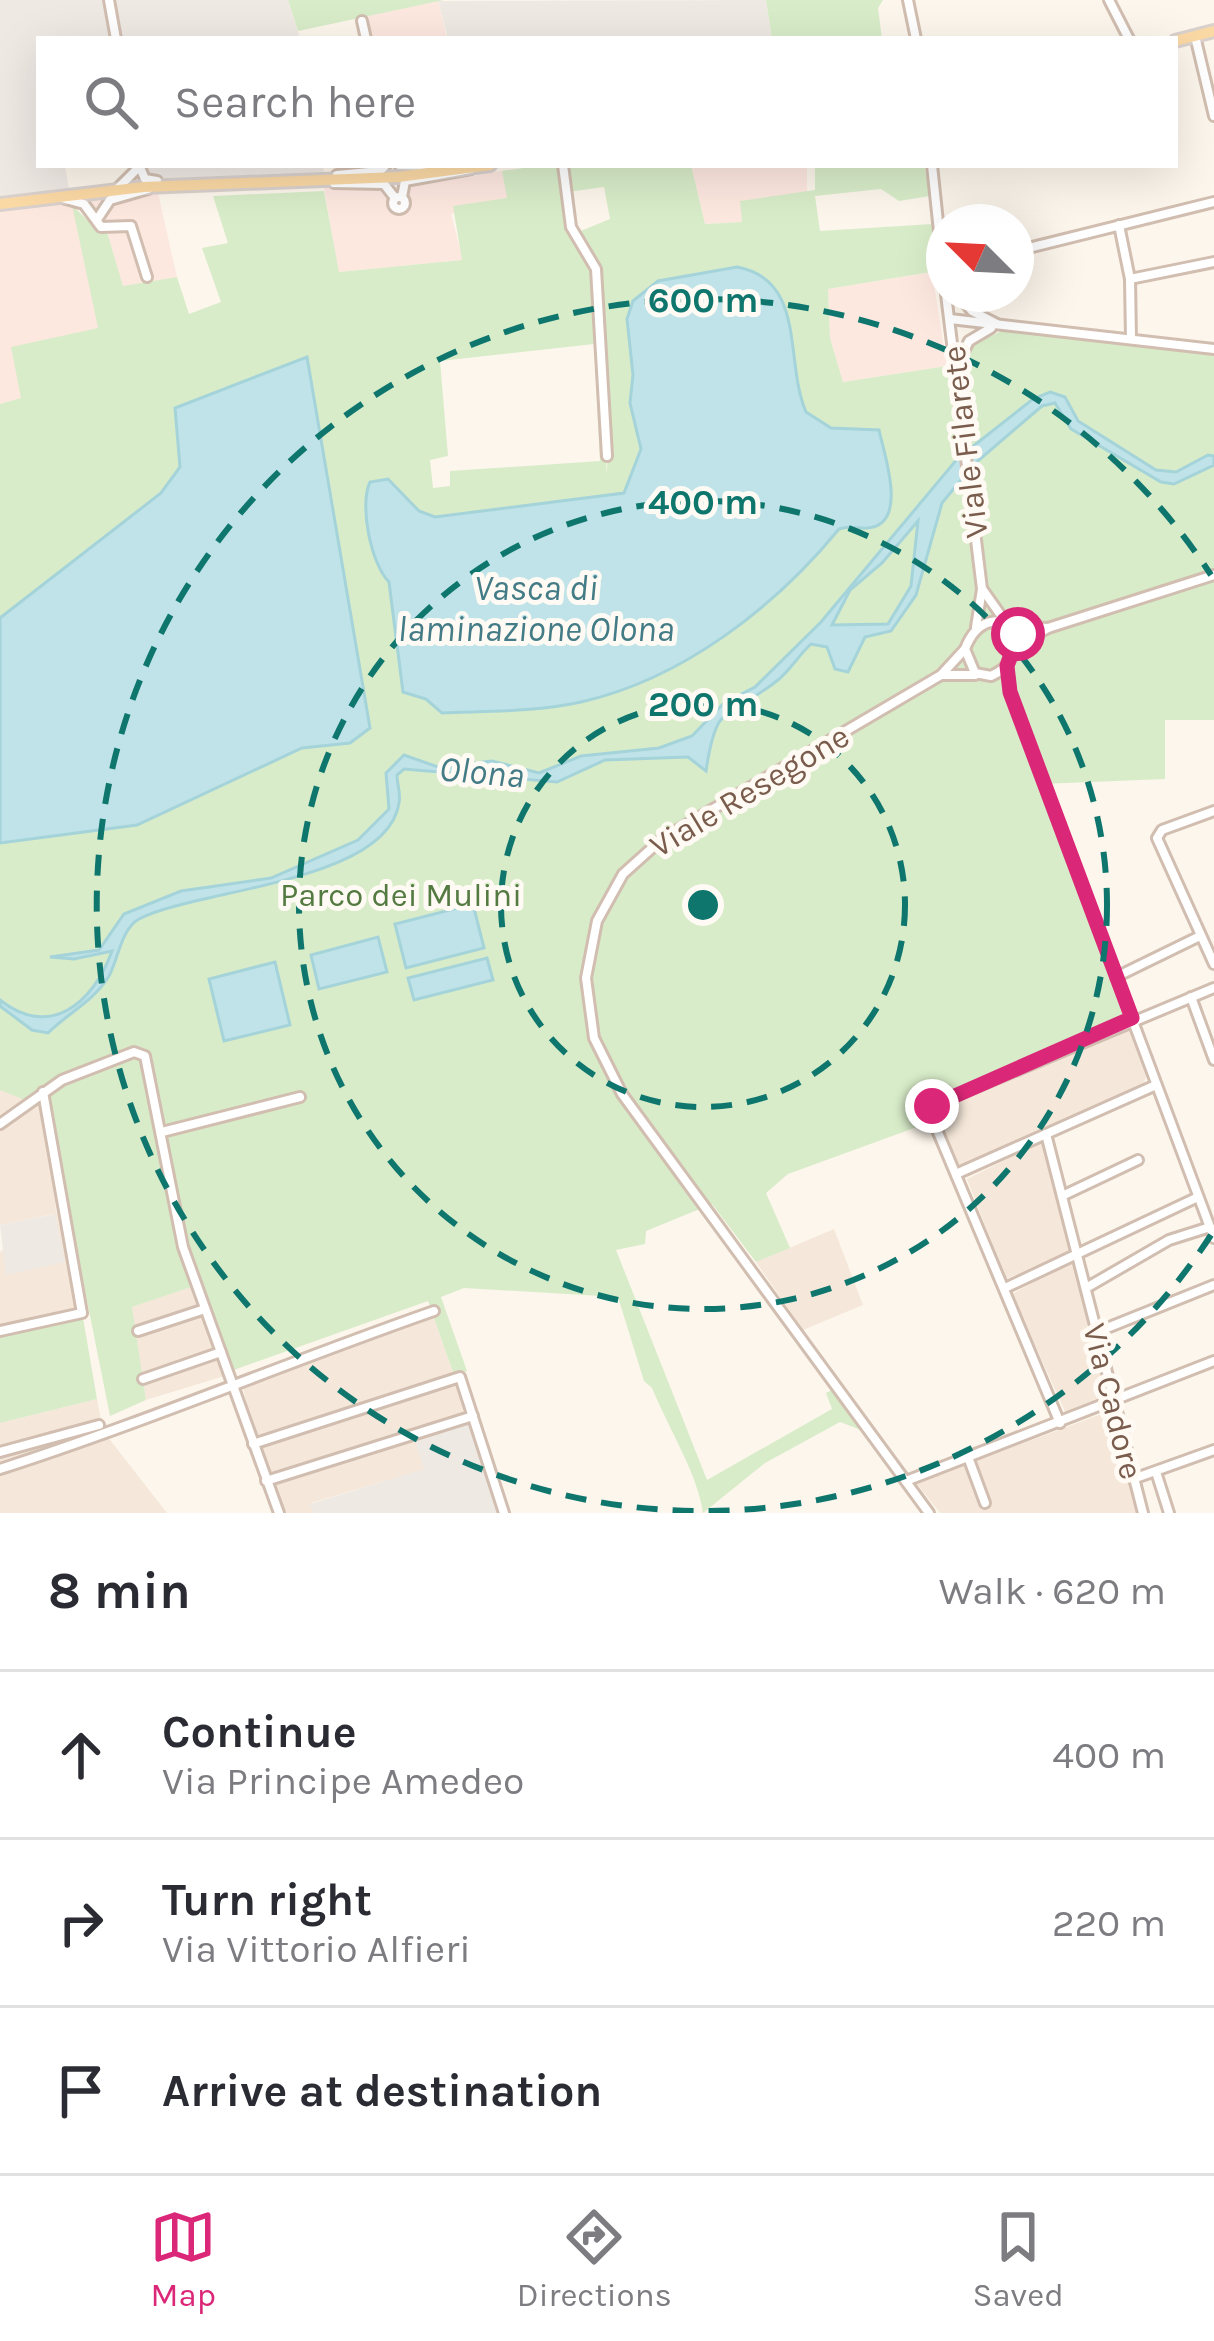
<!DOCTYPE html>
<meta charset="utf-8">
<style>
:root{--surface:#fff;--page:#f7f7f7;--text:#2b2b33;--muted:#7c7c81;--line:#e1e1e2;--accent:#db2777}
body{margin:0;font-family:Karla,sans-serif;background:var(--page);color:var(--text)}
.compass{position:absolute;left:926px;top:204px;width:108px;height:108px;border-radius:50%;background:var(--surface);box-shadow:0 12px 48px #0002;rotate:294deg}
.stop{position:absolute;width:36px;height:36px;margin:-27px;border:9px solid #db2777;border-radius:50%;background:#fff}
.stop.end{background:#db2777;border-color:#fff;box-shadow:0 3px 12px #0008}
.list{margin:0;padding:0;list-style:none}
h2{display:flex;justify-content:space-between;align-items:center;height:156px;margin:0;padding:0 48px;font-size:51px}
h2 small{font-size:39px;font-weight:400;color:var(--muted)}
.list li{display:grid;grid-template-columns:78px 1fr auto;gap:36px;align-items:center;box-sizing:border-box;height:168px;padding:0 48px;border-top:3px solid var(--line)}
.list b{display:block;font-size:45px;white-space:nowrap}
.list p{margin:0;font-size:39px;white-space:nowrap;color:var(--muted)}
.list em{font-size:39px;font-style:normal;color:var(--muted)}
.icon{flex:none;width:66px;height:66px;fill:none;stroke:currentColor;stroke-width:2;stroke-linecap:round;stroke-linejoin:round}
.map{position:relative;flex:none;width:1214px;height:1513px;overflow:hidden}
.search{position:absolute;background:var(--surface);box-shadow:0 12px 48px #0002;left:36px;right:36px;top:36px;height:132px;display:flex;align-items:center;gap:30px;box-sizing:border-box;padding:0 42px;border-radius:0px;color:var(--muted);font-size:45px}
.sheet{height:660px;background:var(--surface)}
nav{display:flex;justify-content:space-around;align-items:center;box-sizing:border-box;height:168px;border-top:3px solid var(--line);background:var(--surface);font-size:33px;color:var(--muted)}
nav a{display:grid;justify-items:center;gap:6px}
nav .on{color:var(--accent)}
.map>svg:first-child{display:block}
</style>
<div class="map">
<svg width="1214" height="1513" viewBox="0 0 1214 1513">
<rect width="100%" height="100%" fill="#fdf6ec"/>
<g fill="#f5e8da">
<polygon points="1128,1028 1147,1076 1143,1084 962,1167 955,1164 935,1107"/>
<polygon points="35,1047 56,1210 77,1309 0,1326 0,1252 54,1214 0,1225 0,1059"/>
<polygon points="1039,1143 1045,1146 1071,1250 1006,1279 967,1179"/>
<polygon points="834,1229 863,1305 803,1330 756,1262"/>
<polygon points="1075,1259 1109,1393 1106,1400 1067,1416 1012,1294"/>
<polygon points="203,1283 234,1373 146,1400 131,1307"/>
<polygon points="433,1315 454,1375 254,1436 242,1384"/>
<polygon points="454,1384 459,1386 464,1416 268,1473 261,1446"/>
<polygon points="97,1399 103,1431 167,1513 0,1513 0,1423"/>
<polygon points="1112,1410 1139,1513 940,1513 917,1484 965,1464 983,1507 989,1503 973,1462"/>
<polygon points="414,1438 425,1469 311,1503 314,1513 283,1513 271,1484"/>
</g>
<g fill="#fde8e0">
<polygon points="438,1 447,39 372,39 368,16"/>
<polygon points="691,165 807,165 807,192 741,201 742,222 705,224"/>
<polygon points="502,171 508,198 451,214 463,260 338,272 324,187 404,188"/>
<polygon points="158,193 177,277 123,287 107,232 95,228 76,205 99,329 21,398 0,404 0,206"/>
<polygon points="932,272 947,366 843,382 830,338 828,289"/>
</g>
<g fill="#efe9e4">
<polygon points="0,0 288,0 300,39 39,39 39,165 65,165 70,195 0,196"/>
<polygon points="766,0 772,39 448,39 438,1"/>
<polygon points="139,165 323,165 325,179 143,187"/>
<polygon points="55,1214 65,1262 6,1275 0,1225"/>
<polygon points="469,1422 498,1513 314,1513 310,1504 424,1469 414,1438"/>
</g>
<g fill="#d8ecc9" fill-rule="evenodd">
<polygon points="288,0 444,0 298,31"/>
<polygon points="766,0 883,0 878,8 882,39 772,39"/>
<path d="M 544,165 L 560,165 L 568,231 L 591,258 L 607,474 L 609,382 L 599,266 L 578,232 L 610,219 L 604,187 L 568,192 L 564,165 L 691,165 L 705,224 L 742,222 L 740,201 L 815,190 L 815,165 L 924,165 L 930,196 L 899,201 L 881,189 L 815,196 L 820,231 L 932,224 L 937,271 L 828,289 L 830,338 L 843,382 L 947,366 L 948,374 L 962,370 L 974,344 L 1004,330 L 1214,354 L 1214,720 L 1165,720 L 1165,779 L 1041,784 L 1123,1016 L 1061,1047 L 936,1095 L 927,1104 L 928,1123 L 788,1174 L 766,1193 L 790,1248 L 756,1262 L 712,1204 L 646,1231 L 645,1244 L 616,1250 L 707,1480 L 832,1409 L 826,1393 L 832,1390 L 861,1430 L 840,1422 L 765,1463 L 703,1513 C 698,1475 670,1431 652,1388 L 644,1381 L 618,1297 L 464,1288 L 441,1297 L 467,1371 L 454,1375 L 428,1301 L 231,1371 L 203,1283 L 132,1307 L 146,1400 L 110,1416 L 47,1100 L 25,1100 L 0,1090 L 0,404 L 21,398 L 11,347 L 98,328 L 72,205 L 97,230 L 107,232 L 123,286 L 177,277 L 189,314 L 221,302 L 202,248 L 228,243 L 213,196 L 324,191 L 339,272 L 462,260 L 453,206 L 507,198 L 502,171 ZM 594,344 L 600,461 L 450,471 L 450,486 L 433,488 L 430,460 L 448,456 L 440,361 Z"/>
<polygon points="83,1318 97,1399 0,1423 0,1336"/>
</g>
<g fill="#bfe3e8" stroke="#a5d3da" stroke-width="3" fill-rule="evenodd">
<path d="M 737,267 C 807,280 784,361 806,412 L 831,428 L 879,430 C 883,451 910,524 868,528 C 857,529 851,525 839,529 C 775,607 683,679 581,702 C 536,712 487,711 442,713 L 426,699 L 403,692 L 389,582 C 371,564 359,505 370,482 L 388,479 L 419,511 L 435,517 L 624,493 L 641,449 L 630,403 L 633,375 L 627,319 L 633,301 L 658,281 Z"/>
<polygon points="307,357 370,728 350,743 302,748 137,825 0,843 0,618 161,493 180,467 175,408"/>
<path d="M 1050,392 L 1065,397 L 1078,421 L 1156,470 L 1176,472 L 1208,455 L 1214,456 L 1214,465 L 1174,484 L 1161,482 L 1071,429 L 1055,403 L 1042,406 L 973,465 L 942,503 L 916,595 L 891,631 L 865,637 L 848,672 L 835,669 L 827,647 L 811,644 C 799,655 790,670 778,680 C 728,720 717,697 706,771 L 688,757 L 605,760 L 557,782 L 404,769 L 397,775 C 397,784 401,794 399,803 C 387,883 196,889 139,919 C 121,929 118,960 109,976 C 94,1001 68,1013 48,1033 L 32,1030 L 0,1006 L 0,1000 C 50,1039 93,1004 112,951 L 74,959 L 50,957 L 99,950 L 124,914 L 181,891 L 271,878 L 358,840 L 389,809 L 386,773 L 404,755 L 438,767 L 492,761 L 539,773 L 581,756 L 659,748 L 692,736 L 724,703 L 755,687 L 821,622 L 958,458 L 1033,399 ZM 918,521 L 911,586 L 888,624 L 832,625 L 850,590 L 882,563 Z"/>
<polygon points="473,904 484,948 406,968 395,924"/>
<polygon points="378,937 387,972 319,989 311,955"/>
<polygon points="487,958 493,980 414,1000 408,978"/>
<polygon points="275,962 290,1025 224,1041 209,979"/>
</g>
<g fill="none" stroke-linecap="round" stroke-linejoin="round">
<defs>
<g id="minor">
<polyline points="109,0 116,39"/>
<polyline points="908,0 916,39"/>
<polyline points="1109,0 1129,39"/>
<polyline points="362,21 366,39"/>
<polyline points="1195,36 1214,116"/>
<polyline points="139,165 145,179 157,181"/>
<polyline points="399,165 447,166"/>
<polyline points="563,165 571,227 596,269 607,456"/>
<polyline points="932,165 944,279"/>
<polyline points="337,175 380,171 386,165"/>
<polyline points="334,183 384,184 395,198"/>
<polyline points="117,189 139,167"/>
<circle cx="399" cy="203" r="6"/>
<polyline points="402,197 405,181 471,169"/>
<polyline points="62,198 84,204 101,227 131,226 147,277"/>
<polyline points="98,218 110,200 148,189"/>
<polyline points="1119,225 1130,279 1131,339"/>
<polyline points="1016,251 1214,202"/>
<polyline points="1130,279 1214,262"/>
<polyline points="946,294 982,589 976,627"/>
<polyline points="958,294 972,311 997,324"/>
<polyline points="950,319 1214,349"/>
<polyline points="958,363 969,341 991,328"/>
<polyline points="983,590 1002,617"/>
<path d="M 1014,626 C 1023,646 1010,668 991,676 L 975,673 L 965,649 C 982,605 1011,626 1048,628"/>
<polyline points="1016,646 1048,628 1214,575"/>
<polyline points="1007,666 1010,692 1214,1238"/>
<polyline points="942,675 975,675"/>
<polyline points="1214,811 1162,830 1157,838 1214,964"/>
<polyline points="1116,977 1200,936"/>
<polyline points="1191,997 1214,1060"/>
<polyline points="0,1124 62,1080 134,1052 145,1056 183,1247 279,1513"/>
<polyline points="162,1132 300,1097"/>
<polyline points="1046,1134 1143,1513"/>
<polyline points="956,1174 1156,1085"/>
<polyline points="1062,1196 1138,1160"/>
<polyline points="1005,1288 1198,1197"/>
<polyline points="1086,1288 1169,1240 1210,1227"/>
<polyline points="0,1331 82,1313 43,1092"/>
<polyline points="138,1331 205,1309"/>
<polyline points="1097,1332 1214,1285"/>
<polyline points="143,1379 221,1352"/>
<polyline points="1060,1423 932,1118 931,1106 1214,988"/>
<polyline points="253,1444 460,1377 504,1513"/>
<polyline points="0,1452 99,1425"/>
<polyline points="968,1457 985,1503"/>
<path d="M 0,1469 C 146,1422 288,1362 434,1311"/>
<polyline points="1156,1472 1169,1513"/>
<polyline points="1133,1479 1214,1450"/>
<polyline points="266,1481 473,1416"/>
<polyline points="906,1481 1214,1361"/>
<polyline points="929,1513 622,1094 594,1038 586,978 597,921 623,874 662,839 941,675 965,649"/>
</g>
<g id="major">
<polyline points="1175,41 1214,31"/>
<polyline points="0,204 144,187 398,177 490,165"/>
</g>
</defs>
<use href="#minor" stroke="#d1beb0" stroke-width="14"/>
<use href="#major" stroke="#dad1cd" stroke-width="16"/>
<use href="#minor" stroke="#fff" stroke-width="8"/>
<use href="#major" stroke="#fbd9a5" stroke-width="10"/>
</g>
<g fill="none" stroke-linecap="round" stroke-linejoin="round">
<polyline stroke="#db2777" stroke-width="15" points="932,1106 1132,1018 1010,692 1007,666 1018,634"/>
</g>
<g fill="none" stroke="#0f766e" stroke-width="6" stroke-dasharray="21 15">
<circle cx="703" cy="905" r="202"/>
<circle cx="703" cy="905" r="404"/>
<path d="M1211 1235A606 606 0 1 1 1211 575"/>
</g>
<g text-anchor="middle" stroke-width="10" stroke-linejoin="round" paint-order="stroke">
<g font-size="33" fill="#7a5c4d" stroke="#fffaf3">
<text transform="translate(964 442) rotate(-97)" y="12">Viale Filarete</text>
<text transform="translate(749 790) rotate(-31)" y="12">Viale Resegone</text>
<text transform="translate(1114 1401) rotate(76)" y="12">Via Cadore</text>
</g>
<g font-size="33" fill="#537a41" stroke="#fffaf3">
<text x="401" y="906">Parco dei Mulini</text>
</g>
<g font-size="36" font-style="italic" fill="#437c86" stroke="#fffaf3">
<text x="536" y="600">Vasca di<tspan x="536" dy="41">laminazione Olona</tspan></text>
<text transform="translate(482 771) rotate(5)" y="13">Olona</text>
</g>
</g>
<circle cx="703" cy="905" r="18" fill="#0f766e" stroke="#fffaf3" stroke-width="6"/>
<g font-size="36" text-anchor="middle" font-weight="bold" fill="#0f766e" stroke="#fffaf3" stroke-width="10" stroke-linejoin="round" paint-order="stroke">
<text x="703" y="312">600 m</text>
<text x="703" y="514">400 m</text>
<text x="703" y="716">200 m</text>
</g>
</svg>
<svg class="compass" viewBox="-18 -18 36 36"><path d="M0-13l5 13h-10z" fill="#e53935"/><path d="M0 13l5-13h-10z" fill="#7c7c81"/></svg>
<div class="stop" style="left:1018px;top:634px"></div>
<div class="stop end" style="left:932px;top:1106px"></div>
<div class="search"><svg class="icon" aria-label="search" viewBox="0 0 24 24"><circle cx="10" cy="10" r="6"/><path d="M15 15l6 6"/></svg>Search here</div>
</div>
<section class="sheet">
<h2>8 min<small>Walk · 620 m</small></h2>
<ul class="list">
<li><svg class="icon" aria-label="ahead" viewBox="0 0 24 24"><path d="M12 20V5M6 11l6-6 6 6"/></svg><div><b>Continue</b><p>Via Principe Amedeo</p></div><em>400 m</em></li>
<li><svg class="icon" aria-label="right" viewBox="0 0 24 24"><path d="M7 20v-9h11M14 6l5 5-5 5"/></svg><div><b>Turn right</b><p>Via Vittorio Alfieri</p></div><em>220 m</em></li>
<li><svg class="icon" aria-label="arrive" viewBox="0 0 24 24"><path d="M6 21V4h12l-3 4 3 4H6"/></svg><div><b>Arrive at destination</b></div></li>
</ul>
</section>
<nav>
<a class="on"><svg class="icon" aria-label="map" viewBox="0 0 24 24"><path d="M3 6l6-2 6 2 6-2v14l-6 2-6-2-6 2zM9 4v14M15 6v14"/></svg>Map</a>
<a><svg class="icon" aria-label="directions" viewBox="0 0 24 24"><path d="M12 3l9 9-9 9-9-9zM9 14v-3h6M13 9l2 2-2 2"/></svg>Directions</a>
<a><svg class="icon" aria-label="saved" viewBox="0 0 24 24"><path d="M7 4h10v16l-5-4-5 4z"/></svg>Saved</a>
</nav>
